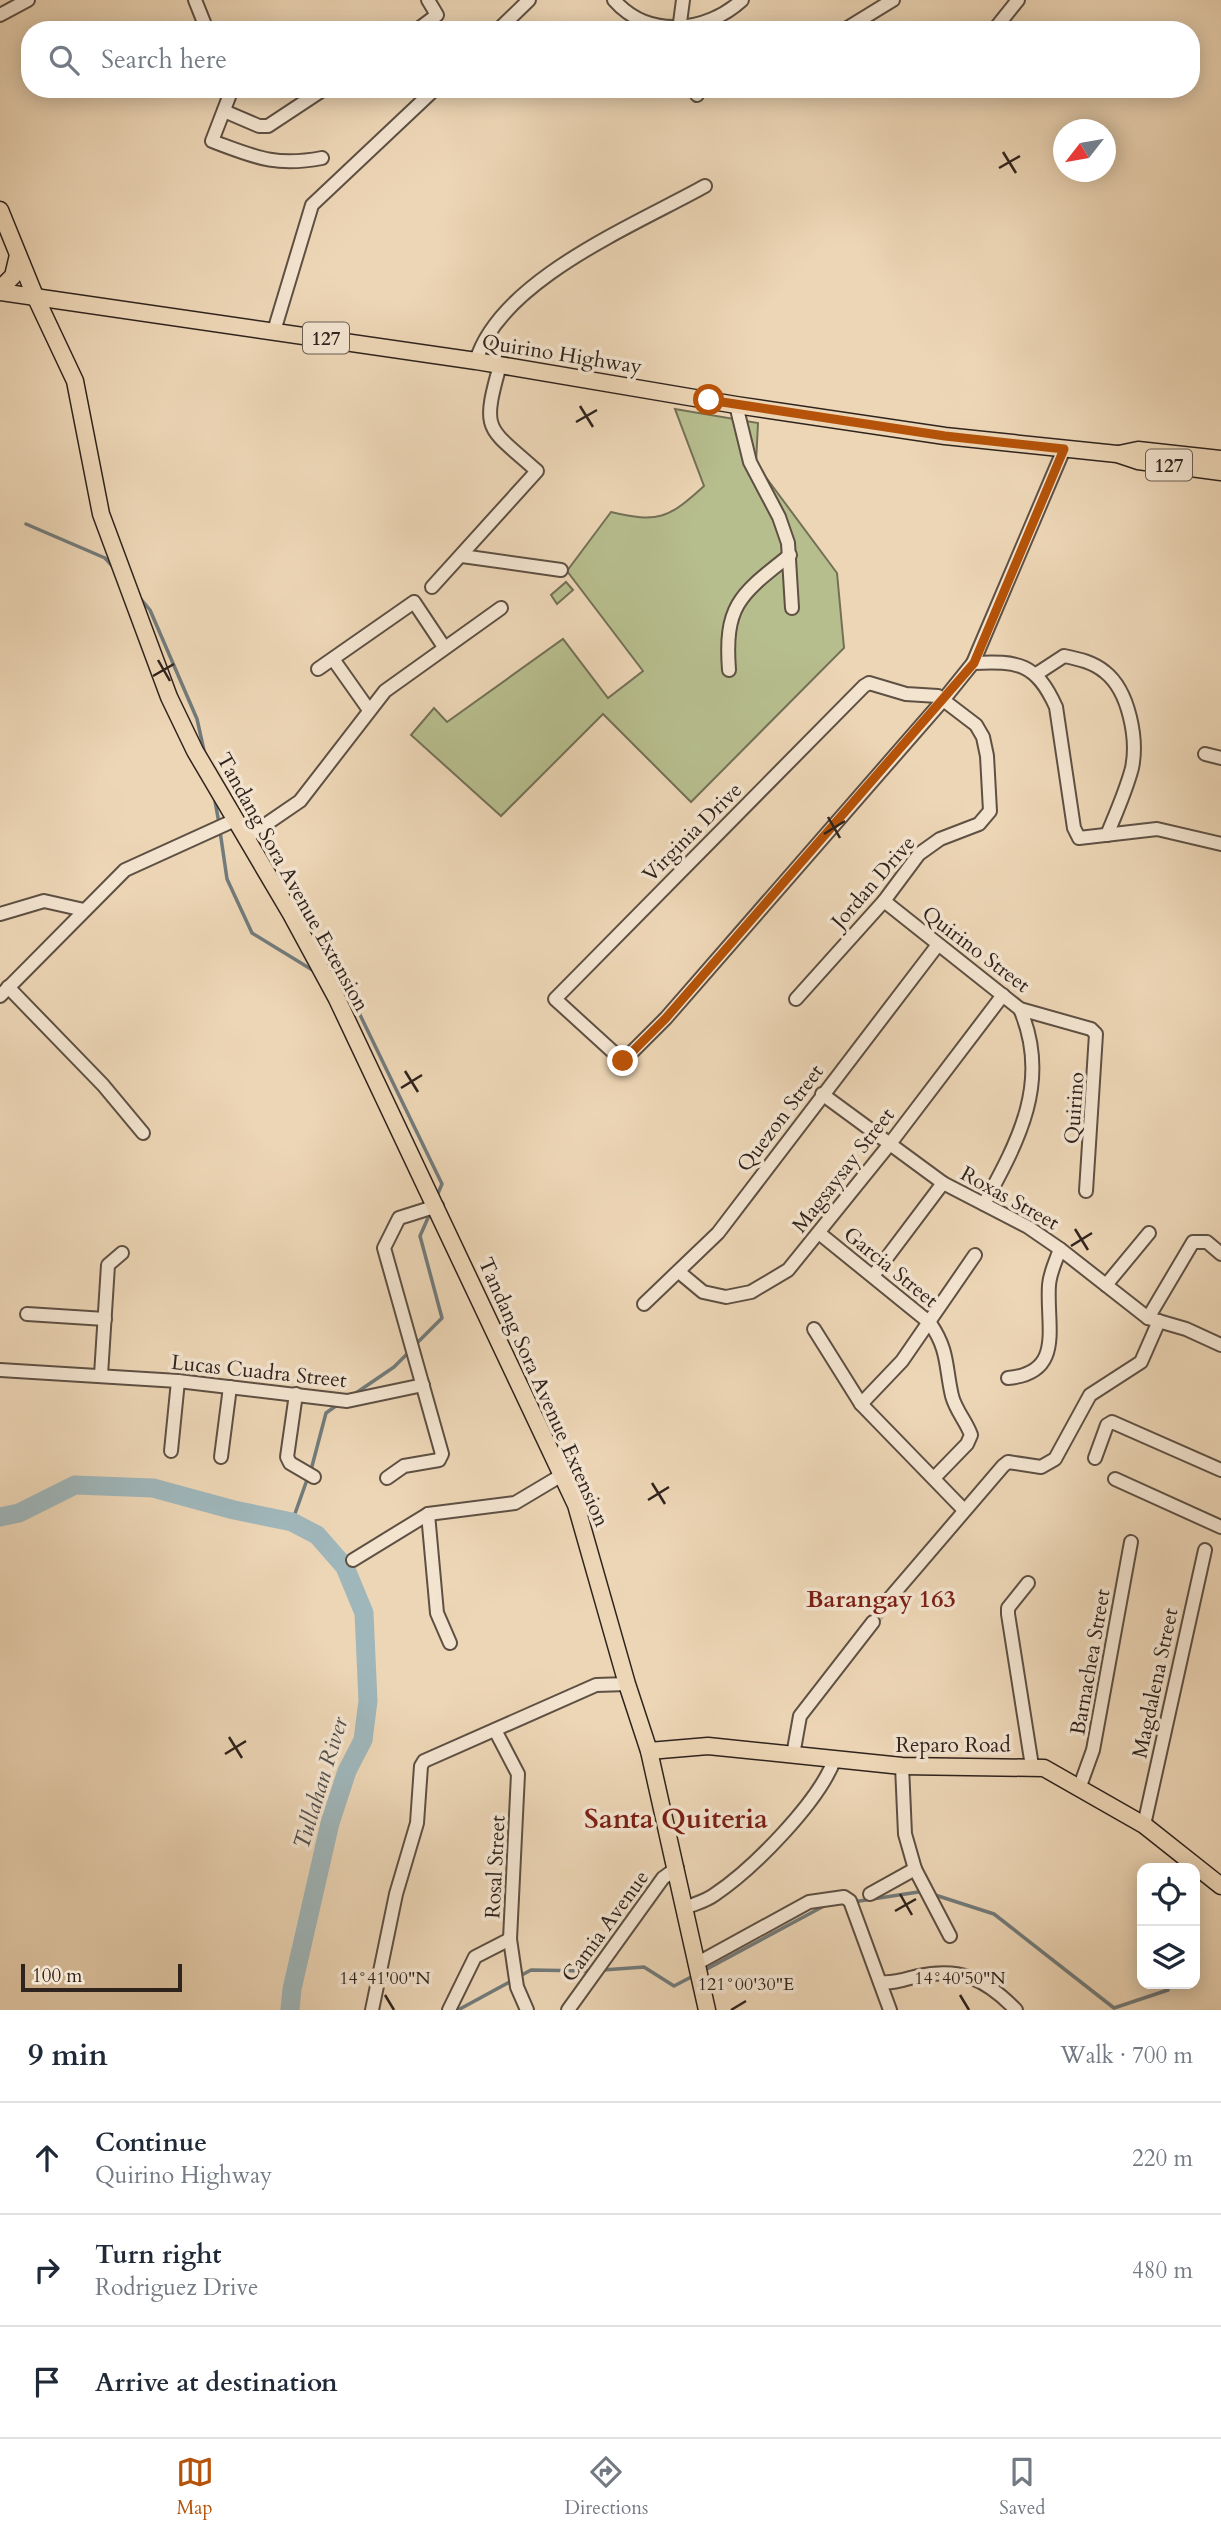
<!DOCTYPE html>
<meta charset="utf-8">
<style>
:root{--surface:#fff;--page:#f6f6f7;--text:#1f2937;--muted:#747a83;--line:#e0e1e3;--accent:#b45309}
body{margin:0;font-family:Cardo,serif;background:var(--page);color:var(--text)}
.controls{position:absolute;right:21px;bottom:21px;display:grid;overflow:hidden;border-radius:14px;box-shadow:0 4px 18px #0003}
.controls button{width:63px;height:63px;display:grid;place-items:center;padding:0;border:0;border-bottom:2px solid var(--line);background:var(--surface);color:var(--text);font:35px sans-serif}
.compass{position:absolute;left:1053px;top:119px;width:63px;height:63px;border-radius:50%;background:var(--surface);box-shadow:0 4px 18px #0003;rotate:239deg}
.scale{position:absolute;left:21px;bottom:18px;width:161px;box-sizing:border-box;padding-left:7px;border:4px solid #2f231d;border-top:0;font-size:19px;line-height:24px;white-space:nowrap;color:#2f231d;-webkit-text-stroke:5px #f3e4d0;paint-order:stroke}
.stop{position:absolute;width:21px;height:21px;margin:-16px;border:5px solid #b45309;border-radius:50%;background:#fff}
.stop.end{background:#b45309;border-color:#fff;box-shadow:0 2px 7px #0008}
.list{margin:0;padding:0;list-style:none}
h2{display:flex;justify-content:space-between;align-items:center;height:91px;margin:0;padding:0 28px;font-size:30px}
h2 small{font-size:23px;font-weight:400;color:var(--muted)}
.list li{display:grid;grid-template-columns:46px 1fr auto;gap:21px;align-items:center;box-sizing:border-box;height:112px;padding:0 28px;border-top:2px solid var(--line)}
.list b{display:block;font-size:26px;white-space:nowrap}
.list p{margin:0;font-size:23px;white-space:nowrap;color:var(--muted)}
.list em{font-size:23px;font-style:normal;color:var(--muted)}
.icon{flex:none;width:38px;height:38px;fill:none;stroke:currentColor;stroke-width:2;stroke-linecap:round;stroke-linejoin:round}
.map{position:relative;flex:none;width:1221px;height:2010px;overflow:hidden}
.search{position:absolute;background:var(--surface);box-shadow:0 4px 18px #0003;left:21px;right:21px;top:21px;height:77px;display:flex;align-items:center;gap:18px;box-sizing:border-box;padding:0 24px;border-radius:28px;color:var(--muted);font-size:26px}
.sheet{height:427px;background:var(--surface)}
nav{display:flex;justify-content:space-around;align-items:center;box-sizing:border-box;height:98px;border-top:2px solid var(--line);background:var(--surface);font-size:19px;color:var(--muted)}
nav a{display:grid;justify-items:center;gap:4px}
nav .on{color:var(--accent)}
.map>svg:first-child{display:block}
</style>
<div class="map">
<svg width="1221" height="2010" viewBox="0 0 1221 2010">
<rect width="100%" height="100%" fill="#edd6b6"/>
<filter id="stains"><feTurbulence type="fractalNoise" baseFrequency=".00286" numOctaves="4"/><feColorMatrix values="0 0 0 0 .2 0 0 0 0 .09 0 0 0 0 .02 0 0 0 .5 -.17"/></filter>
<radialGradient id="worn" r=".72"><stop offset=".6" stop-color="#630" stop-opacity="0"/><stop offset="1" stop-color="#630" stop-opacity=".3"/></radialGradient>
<g fill="#b7be8e" stroke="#737056" stroke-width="2">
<path d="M 675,409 L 758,423 L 756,464 L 837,573 L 844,648 L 691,802 L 603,714 L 501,816 L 411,735 L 434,708 L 447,722 L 563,639 L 608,698 L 643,671 L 567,571 L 611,512 C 658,523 668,519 704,486 Z"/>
<polygon points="566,582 573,590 557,604 551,595"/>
</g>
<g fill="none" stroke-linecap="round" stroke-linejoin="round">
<g stroke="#727b7b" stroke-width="3.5">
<polyline points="26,524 105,558 114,568"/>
<polyline points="140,598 150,610 197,719 205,755"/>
<polyline points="214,796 219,823"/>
<polyline points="220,831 227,879 252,933 314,971"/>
<polyline points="334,981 347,988 442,1184 436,1198"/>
<polyline points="415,1345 442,1318 420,1236 431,1211"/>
<polyline points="353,1395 394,1367 410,1351"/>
<polyline points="311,1470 326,1413 340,1403"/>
<polyline points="292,1522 308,1477"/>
<polyline points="932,1894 994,1914 1114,2008 1168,1990"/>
<polyline points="853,1902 925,1891"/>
<polyline points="603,1970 644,1967 674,1986 695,1975"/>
<polyline points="705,1970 824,1906"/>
<polyline points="520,1976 531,1970 591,1971"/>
<polyline points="458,2010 513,1980"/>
</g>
<polyline stroke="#9fb6ba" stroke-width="19" points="0,1517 19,1513 75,1485 153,1488 234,1510 292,1522 317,1535 345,1567 364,1613 368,1701 363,1740 347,1771 330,1823 292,1989 290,2010"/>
<polyline stroke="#c7b297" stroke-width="12" stroke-dasharray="12 6" stroke-linecap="butt" points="873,1622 890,1598"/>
<defs>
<g id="minor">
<polyline points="195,0 207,30"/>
<path d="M 614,0 C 648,39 706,33 742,0"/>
<polyline points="0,15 28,0"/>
<polyline points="417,30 437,15 428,0"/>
<polyline points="498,30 529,0"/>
<polyline points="679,30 683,0"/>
<polyline points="844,30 893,0"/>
<polyline points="994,30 1018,0"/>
<path d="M 232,89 L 212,141 C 255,157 275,167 322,158"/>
<polyline points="695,89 697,95"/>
<polyline points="224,111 259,126 268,126 324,89"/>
<polyline points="274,331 312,205 435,89"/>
<path d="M 476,361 C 500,280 635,225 705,186"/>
<polyline points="736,405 750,462 779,517 788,543 792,608"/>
<polyline points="462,556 561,570"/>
<path d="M 432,587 L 537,471 C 487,426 481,433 500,365"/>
<polyline points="333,659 369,710"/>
<path d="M 973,663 C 1019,661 1036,663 1056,707 L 1074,828 L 1079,838 L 1157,829 L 1221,844"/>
<polyline points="318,669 414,602 444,647"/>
<path d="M 729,670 C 724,604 741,594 790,555"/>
<path d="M 1038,673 L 1064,656 C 1079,659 1093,662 1105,672 C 1129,691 1138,739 1132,768 C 1126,791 1116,813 1107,835"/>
<polyline points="1205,754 1221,758"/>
<polyline points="246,838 300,801 385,691 501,608"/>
<polyline points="884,901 1020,1009 1091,1029 1096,1034 1086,1191"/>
<polyline points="0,914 44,901 84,910"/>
<polyline points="8,987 103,1085 143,1133"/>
<polyline points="0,996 125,870 235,820"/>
<polyline points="796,999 884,901 919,854 940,839 979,824 990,811 987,756 983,737 976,725 938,696 906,694 869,683 864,686 555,999 623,1061 666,1018 944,699 973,663 1064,449"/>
<polyline points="822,1094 943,1183 1028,1227 1060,1249 1148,1318 1186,1329 1221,1345"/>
<path d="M 984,1204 C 1019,1140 1051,1081 1020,1009"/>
<path d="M 819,1233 L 930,1323 C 949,1351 945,1366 952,1396 C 956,1411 966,1421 971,1435 L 967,1444 L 934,1478"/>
<polyline points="679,1272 703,1292 726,1297 751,1292 788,1270 889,1145 1003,995"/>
<polyline points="873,1276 943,1183"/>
<polyline points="1106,1285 1149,1233"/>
<polyline points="644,1304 718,1233 937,946"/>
<polyline points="27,1314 105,1319"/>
<polyline points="1148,1318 1193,1242 1207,1242 1221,1254"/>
<polyline points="814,1329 861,1404 963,1509"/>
<polyline points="0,1370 178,1381 347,1401 423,1385"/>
<polyline points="101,1375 108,1265 122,1253"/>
<path d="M 1008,1378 C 1065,1373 1046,1326 1049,1285 C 1050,1272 1056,1261 1060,1249"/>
<polyline points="296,1394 287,1457 290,1463 314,1477"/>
<polyline points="861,1404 902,1361 975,1255"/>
<polyline points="171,1451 178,1381"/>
<polyline points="221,1457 230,1387"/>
<polyline points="1095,1458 1107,1425 1112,1422 1221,1470"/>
<polyline points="387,1478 404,1466 439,1460 442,1454 384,1248 399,1218 437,1206"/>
<polyline points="1115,1479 1221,1527"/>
<polyline points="428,1514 437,1613 450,1643"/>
<polyline points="353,1560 428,1514 515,1503 562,1475"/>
<polyline points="1028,1583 1008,1608 1008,1614 1032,1766"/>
<polyline points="890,1598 1003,1466 1008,1462 1041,1467 1055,1459 1090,1395 1141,1362 1159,1321"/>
<polyline points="495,1730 518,1774 510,1939 517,1987 527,2010"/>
<polyline points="793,1755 800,1716 873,1622"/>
<polyline points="902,1766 905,1834 915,1869 950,1936"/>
<polyline points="1080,1786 1093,1750 1131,1542"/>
<polyline points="1144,1825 1205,1550"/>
<polyline points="870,1894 915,1869"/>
<path d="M 685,1908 C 694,1904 706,1901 714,1895 C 753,1869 820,1801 835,1758"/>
<polyline points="696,1964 809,1902 844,1897 850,1901 890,2010"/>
<path d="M 880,1982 C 892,1984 906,1979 918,1976 C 961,1967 986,1979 1016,2010"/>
<polyline points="372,2010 396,1894 417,1823 421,1766 424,1761 596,1685 627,1684"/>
<polyline points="449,2010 475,1957 510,1939"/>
<polyline points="568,2010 663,1878 677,1868"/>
</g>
<g id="major">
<polyline points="0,210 35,296 75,381 101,514 169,697 195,751 291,914 337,999 576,1505 627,1684 649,1751 707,2010"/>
<polyline points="0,289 13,276 18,255"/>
<polyline points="0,292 476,361 736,405 945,436 1117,454 1138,461 1221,472"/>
<polyline points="1119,454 1138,450 1221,459"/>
<polyline points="649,1751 708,1746 902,1766 1044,1768 1144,1825 1221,1886"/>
</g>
</defs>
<use href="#minor" stroke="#5e5043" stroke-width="16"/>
<use href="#major" stroke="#2f231d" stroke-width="19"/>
<use href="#minor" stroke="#f3e4d0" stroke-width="12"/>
<use href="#major" stroke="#edd6b6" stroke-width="16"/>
</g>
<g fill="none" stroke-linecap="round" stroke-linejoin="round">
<polyline stroke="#b45309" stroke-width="9" points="623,1061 666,1018 974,663 1064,449 945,436 709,400"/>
</g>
<path fill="none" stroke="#2f231d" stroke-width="2.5" d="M 1003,152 L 1016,173M 999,168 L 1020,156M 580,406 L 593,427M 576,422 L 597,410M 158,660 L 170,681M 153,676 L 174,664M 828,817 L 840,838M 824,834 L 845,821M 405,1071 L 418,1092M 401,1088 L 422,1075M 1075,1229 L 1088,1250M 1071,1246 L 1092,1233M 652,1483 L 665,1504M 648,1500 L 669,1487M 229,1737 L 242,1758M 225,1754 L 246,1741M 900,1894 L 912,1915M 895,1911 L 916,1899M 385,1995 L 394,2010M 960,1995 L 969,2010M 731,2010 L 746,2001"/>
<g text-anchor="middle" stroke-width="7" stroke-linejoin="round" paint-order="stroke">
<g fill="#f3e4d0" stroke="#6a5d53" stroke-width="2">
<rect x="303" y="322.5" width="46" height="31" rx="5"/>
<rect x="1146" y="449.5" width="46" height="31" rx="5"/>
</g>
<g font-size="19" font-weight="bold" fill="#2f231d">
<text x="326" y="345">127</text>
<text x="1169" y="472">127</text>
</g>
<g font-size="21" fill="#2f231d" stroke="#f3e4d0">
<text transform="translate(562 354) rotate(9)" y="7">Quirino Highway</text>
<text transform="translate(692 832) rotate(-45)" y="7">Virginia Drive</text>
<text transform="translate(293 882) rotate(61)" y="7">Tandang Sora Avenue Extension</text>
<text transform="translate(873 882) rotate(-49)" y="7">Jordan Drive</text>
<text transform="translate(976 949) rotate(37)" y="7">Quirino Street</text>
<text transform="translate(1074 1108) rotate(-86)" y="7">Quirino</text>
<text transform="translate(780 1118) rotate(-53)" y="7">Quezon Street</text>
<text transform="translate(843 1170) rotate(-52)" y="7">Magsaysay Street</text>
<text transform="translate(1010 1198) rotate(29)" y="7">Roxas Street</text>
<text transform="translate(891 1267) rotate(39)" y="7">Garcia Street</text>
<text transform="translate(259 1371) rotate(6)" y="7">Lucas Cuadra Street</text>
<text transform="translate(544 1392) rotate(66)" y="7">Tandang Sora Avenue Extension</text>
<text transform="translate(1090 1662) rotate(-80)" y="7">Barnachea Street</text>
<text transform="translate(1155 1683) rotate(-78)" y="7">Magdalena Street</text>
<text x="953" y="1752">Reparo Road</text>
<text transform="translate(495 1867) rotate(-87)" y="7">Rosal Street</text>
<text transform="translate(605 1926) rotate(-54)" y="7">Camia Avenue</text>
</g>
<g font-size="23" font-style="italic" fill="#514f4c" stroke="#f3e4d0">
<text transform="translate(320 1783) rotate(-73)" y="8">Tullahan River</text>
</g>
<g font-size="24" font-weight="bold" fill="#7a1f14" stroke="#f3e4d0">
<text x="881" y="1607">Barangay 163</text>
</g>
<g font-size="28" font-weight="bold" fill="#7a1f14" stroke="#f3e4d0">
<text x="676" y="1828">Santa Quiteria</text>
</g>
</g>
<g font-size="18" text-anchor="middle" fill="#2f231d" stroke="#f3e4d0" stroke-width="7" stroke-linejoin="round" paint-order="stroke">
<text x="385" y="1984">14°41'00"N</text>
<text x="960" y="1984">14°40'50"N</text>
<text x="746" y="1990">121°00'30"E</text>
</g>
<rect width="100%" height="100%" filter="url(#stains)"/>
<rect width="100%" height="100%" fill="url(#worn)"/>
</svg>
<div class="controls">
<button><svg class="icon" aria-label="locate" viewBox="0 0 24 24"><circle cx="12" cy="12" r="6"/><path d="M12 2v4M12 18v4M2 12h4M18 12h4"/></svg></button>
<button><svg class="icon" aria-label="layers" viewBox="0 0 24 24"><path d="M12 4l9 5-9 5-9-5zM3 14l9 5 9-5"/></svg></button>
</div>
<svg class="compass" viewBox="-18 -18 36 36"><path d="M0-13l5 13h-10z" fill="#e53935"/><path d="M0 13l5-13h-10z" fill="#747a83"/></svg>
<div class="scale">100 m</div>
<div class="stop" style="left:709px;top:400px"></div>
<div class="stop end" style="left:623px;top:1061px"></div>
<div class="search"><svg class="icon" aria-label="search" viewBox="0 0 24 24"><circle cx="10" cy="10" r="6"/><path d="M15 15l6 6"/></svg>Search here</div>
</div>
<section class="sheet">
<h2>9 min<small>Walk · 700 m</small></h2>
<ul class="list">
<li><svg class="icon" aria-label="ahead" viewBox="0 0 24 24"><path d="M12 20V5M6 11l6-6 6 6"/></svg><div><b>Continue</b><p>Quirino Highway</p></div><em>220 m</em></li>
<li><svg class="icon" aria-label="right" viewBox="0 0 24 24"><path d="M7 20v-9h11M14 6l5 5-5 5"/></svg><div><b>Turn right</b><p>Rodriguez Drive</p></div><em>480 m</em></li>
<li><svg class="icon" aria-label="arrive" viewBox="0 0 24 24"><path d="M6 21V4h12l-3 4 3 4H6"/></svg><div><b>Arrive at destination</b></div></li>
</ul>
</section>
<nav>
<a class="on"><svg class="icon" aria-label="map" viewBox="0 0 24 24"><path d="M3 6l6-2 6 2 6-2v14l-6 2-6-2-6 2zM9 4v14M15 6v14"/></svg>Map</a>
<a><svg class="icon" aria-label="directions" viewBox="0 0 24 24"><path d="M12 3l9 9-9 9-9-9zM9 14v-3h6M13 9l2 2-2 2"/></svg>Directions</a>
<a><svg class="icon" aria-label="saved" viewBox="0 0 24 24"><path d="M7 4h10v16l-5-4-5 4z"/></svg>Saved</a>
</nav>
